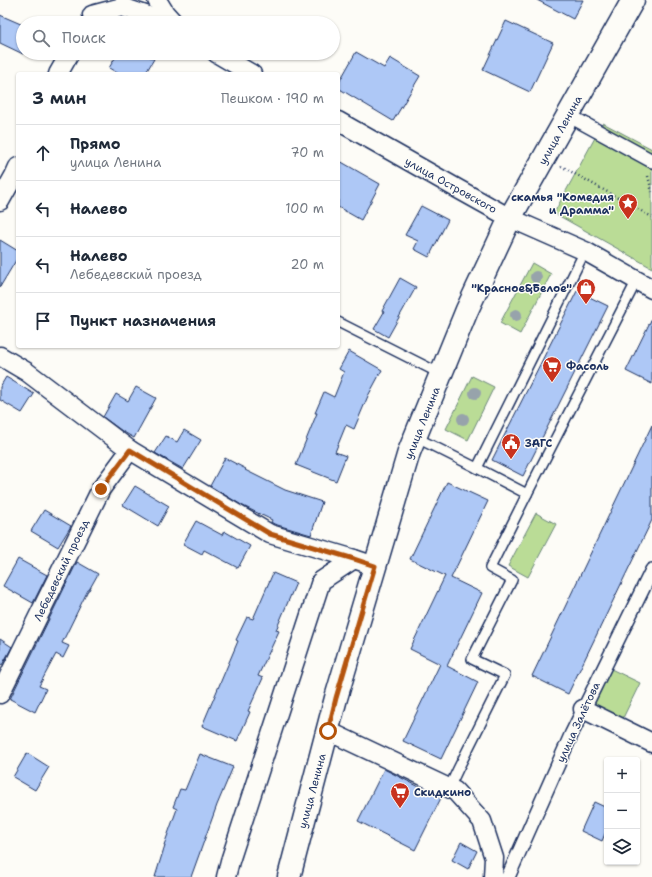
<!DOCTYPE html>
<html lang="ru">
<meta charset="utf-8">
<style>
:root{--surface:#fff;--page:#f6f6f7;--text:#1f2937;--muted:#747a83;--line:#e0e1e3}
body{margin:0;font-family:"Shantell Sans",sans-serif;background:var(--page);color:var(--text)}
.controls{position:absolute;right:12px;bottom:12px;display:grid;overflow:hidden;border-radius:4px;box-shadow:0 1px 3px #0004}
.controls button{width:36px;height:36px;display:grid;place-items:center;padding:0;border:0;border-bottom:1px solid var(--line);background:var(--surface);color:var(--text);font:20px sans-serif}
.stop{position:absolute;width:12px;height:12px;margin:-9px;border:3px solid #b45309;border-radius:50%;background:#fff}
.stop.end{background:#b45309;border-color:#fff;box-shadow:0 1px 4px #0008}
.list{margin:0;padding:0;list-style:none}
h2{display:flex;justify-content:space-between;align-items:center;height:52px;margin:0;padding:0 16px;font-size:17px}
h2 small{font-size:13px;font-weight:400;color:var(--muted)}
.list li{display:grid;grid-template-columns:26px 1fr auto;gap:12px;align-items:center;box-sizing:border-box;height:56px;padding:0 16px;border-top:1px solid var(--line)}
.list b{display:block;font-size:15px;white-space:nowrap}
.list p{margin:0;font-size:13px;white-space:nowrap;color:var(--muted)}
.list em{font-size:13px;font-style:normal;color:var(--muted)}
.icon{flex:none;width:22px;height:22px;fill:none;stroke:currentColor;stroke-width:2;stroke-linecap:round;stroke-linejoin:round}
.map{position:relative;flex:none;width:652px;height:877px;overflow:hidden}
.search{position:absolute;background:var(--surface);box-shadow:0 1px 3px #0004;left:16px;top:16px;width:324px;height:44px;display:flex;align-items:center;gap:10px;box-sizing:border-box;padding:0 14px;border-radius:22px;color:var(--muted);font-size:15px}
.panel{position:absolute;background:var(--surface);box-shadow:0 1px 3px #0004;left:16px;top:72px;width:324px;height:276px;border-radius:4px}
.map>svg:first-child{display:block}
</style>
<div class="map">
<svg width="652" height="877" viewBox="0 0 652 877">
<rect width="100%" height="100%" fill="#fdfcf7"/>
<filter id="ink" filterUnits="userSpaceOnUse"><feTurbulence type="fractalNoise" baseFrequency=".025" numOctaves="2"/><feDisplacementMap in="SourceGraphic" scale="8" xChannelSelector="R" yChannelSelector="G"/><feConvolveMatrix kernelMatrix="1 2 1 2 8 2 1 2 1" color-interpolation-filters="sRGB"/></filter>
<g filter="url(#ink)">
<g fill="#badc96" stroke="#6a867a">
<polygon points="603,123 652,149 652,268 554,213"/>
<polygon points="532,263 551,274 520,334 500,323"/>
<polygon points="472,376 494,387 468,440 446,429"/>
<polygon points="536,513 556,524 528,577 508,566"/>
<polygon points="609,668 640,683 622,720 591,705"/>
</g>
<g fill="#aec8f6" stroke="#1b2f5e">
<polygon points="537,0 583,0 573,19"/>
<polygon points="0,15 23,25 23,54 0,43"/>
<polygon points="506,21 553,43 530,92 483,70"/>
<polygon points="356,52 384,68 390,58 420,76 393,121 338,88 338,84"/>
<polygon points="118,53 143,53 154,59 145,74 119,74 109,68"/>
<polygon points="338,160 380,184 361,220 338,207"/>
<polygon points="421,206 448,220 429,257 414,249 418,241 405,235"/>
<polygon points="0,240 18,251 18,257 0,287"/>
<polygon points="400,278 416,287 388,337 374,329 384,312 382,311"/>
<polygon points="577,291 608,306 523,476 492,460"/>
<polygon points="652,318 652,384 626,371"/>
<polygon points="349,351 382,370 368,396 354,429 346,425 335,452 346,456 336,481 296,465 317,413 315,413 324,392 334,397 344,372 339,369"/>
<polygon points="6,377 34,394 22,413 0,400 0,387"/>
<polygon points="136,387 156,398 134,438 122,431 103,417 116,394 128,401"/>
<polygon points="652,425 652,520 568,694 532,676"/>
<polygon points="184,430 201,440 183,469 155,453 166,436 177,442"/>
<polygon points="225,458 246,469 245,470 285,490 322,502 311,535 274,524 271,522 272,520 243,506 210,486"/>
<polygon points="447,482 488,501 451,578 482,593 447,666 478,682 441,759 403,741 440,664 410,649 445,576 410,559"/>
<polygon points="135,486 169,506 158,526 123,505"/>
<polygon points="44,510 71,526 58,547 31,531"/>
<polygon points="196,521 222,535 224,531 250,546 238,568 204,550 202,554 183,544"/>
<polygon points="18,559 47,575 33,603 3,586"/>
<polygon points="77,562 98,574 89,590 88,590 62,643 69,646 63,658 56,654 39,686 46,689 35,712 10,699"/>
<polygon points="273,573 296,583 276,630 279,631 258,676 263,678 248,711 250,712 237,741 202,726 238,641 236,640 247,617 253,619"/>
<polygon points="0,639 12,647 2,665 0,664"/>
<polygon points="27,753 49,767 35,790 13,777"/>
<polygon points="200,754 233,767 217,805 191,877 155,877 165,845 164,845 177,809 173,807 180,789 185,790"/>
<polygon points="384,769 441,798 415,850 358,821"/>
<polygon points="594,802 607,808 607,829 602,841 581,831"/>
<polygon points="461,842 477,851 468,869 452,860"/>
</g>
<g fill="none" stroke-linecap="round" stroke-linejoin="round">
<defs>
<g id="service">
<polyline points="338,322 441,374"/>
<polyline points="415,437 477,468"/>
<polyline points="527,494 637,280"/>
<polyline points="449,788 458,769 505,675 472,659 512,580 490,568 527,494 477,468 585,251"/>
</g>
<g id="pedestrian">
<polyline points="568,115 652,161"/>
<polyline points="508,877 572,733 652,570"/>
</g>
<g id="minor">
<polyline points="157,0 165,13 174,23"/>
<polyline points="92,15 122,7 169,23"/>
<polyline points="216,53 252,74"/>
<polyline points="58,74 70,53"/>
<polyline points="338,121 458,189 510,218 585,251 652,289"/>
<polyline points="0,201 14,176 18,167"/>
<polyline points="0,356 27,372 130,450 270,534 354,559 375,566"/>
<polyline points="0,694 101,489 130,450"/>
<polyline points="583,709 652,743"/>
<polyline points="328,731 455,791 482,821 494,858 493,877"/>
<polyline points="226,877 230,861 321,581 354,559"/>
</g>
<polyline id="secondary" points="289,877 336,698 409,452 467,310 510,218 633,0"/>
</defs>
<use href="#service" stroke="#1b2f5e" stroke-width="12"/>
<use href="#pedestrian" stroke="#1b2f5e" stroke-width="16"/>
<use href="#minor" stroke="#1b2f5e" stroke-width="21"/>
<use href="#secondary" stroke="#1b2f5e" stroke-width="25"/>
<g stroke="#1b2f5e" stroke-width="2.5" stroke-dasharray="1 3" stroke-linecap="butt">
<polyline points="561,166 652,217"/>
<polyline points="648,176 652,192"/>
</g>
<use href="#service" stroke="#fdfcf7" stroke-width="9"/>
<use href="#pedestrian" stroke="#fdfcf7" stroke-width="13"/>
<use href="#minor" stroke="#fdfcf7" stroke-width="18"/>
<use href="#secondary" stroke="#fdfcf7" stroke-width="22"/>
</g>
<g fill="#97a3ab">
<circle cx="536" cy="277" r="6"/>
<circle cx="516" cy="315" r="6"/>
<circle cx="475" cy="393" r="6"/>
<circle cx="463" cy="419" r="6"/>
</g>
</g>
<g fill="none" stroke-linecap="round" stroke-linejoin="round" filter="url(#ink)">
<polyline stroke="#b45309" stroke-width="5" points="101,489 130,450 270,534 354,559 375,566 336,698 328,731"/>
</g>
<defs>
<symbol id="sight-pin" viewBox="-11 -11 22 30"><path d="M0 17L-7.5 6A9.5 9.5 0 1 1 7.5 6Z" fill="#c8321e" stroke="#fdfcf7"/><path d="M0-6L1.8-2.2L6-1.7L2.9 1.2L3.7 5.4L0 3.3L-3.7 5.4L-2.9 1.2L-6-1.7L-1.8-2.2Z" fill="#fff"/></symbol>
<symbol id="shop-pin" viewBox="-11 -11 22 30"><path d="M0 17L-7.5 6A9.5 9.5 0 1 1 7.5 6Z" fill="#c8321e" stroke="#fdfcf7"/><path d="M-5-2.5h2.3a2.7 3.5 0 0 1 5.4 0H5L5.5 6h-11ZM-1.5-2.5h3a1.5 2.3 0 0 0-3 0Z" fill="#fff"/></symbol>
<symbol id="supermarket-pin" viewBox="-11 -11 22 30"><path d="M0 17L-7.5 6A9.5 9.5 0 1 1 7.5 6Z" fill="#c8321e" stroke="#fdfcf7"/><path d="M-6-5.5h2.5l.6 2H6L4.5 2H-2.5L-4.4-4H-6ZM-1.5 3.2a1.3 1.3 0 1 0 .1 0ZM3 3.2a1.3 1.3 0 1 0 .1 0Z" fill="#fff"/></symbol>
<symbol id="civic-pin" viewBox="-11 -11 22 30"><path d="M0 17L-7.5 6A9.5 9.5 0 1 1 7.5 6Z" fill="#c8321e" stroke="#fdfcf7"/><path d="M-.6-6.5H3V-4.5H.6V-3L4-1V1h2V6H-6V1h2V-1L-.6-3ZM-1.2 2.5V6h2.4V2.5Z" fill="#fff"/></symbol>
</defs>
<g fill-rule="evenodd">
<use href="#sight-pin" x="617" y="192" width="22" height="30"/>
<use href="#shop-pin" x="575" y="277" width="22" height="30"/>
<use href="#supermarket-pin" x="541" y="355" width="22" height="30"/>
<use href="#civic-pin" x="500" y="432" width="22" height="30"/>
<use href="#supermarket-pin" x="389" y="781" width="22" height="30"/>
</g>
<g text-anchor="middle" stroke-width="3" stroke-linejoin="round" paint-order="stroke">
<g font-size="11" fill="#1b2f5e" stroke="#fdfcf7">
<text transform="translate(560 130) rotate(-61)" y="4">улица Ленина</text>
<text transform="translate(451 185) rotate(29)" y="4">улица Островского</text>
<text transform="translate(422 423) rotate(-68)" y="4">улица Ленина</text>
<text transform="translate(61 570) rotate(-64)" y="4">Лебедевский проезд</text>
<text transform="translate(578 722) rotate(-65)" y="4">улица Залётова</text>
<text transform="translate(312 791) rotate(-75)" y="4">улица Ленина</text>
</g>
<g font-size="11" font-weight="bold" fill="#1b2f5e" stroke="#fdfcf7" text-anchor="start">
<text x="614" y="201" text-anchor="end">скамья "Комедия<tspan x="614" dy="13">и Драмма"</tspan></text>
<text x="572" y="292" text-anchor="end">"Красное&amp;Белое"</text>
<text x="566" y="370">Фасоль</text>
<text x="525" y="447">ЗАГС</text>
<text x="414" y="796">Скидкино</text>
</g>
</g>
</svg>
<div class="controls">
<button>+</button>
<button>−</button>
<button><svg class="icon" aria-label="layers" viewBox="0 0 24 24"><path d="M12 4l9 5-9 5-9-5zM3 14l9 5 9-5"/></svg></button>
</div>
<div class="stop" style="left:328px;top:731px"></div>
<div class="stop end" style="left:101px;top:489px"></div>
<div class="search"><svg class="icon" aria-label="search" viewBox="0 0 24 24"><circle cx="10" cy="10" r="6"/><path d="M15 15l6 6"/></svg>Поиск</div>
<section class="panel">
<h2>3 мин<small>Пешком · 190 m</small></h2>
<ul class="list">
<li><svg class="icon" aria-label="ahead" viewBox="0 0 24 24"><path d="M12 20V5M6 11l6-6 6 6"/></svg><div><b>Прямо</b><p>улица Ленина</p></div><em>70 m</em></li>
<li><svg class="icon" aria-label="left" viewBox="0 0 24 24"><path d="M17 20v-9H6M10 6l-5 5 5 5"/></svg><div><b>Налево</b></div><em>100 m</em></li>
<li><svg class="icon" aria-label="left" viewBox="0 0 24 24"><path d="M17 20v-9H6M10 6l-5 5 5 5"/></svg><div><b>Налево</b><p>Лебедевский проезд</p></div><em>20 m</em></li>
<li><svg class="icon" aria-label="arrive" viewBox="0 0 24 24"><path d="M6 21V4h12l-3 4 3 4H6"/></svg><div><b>Пункт назначения</b></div></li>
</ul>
</section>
</div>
